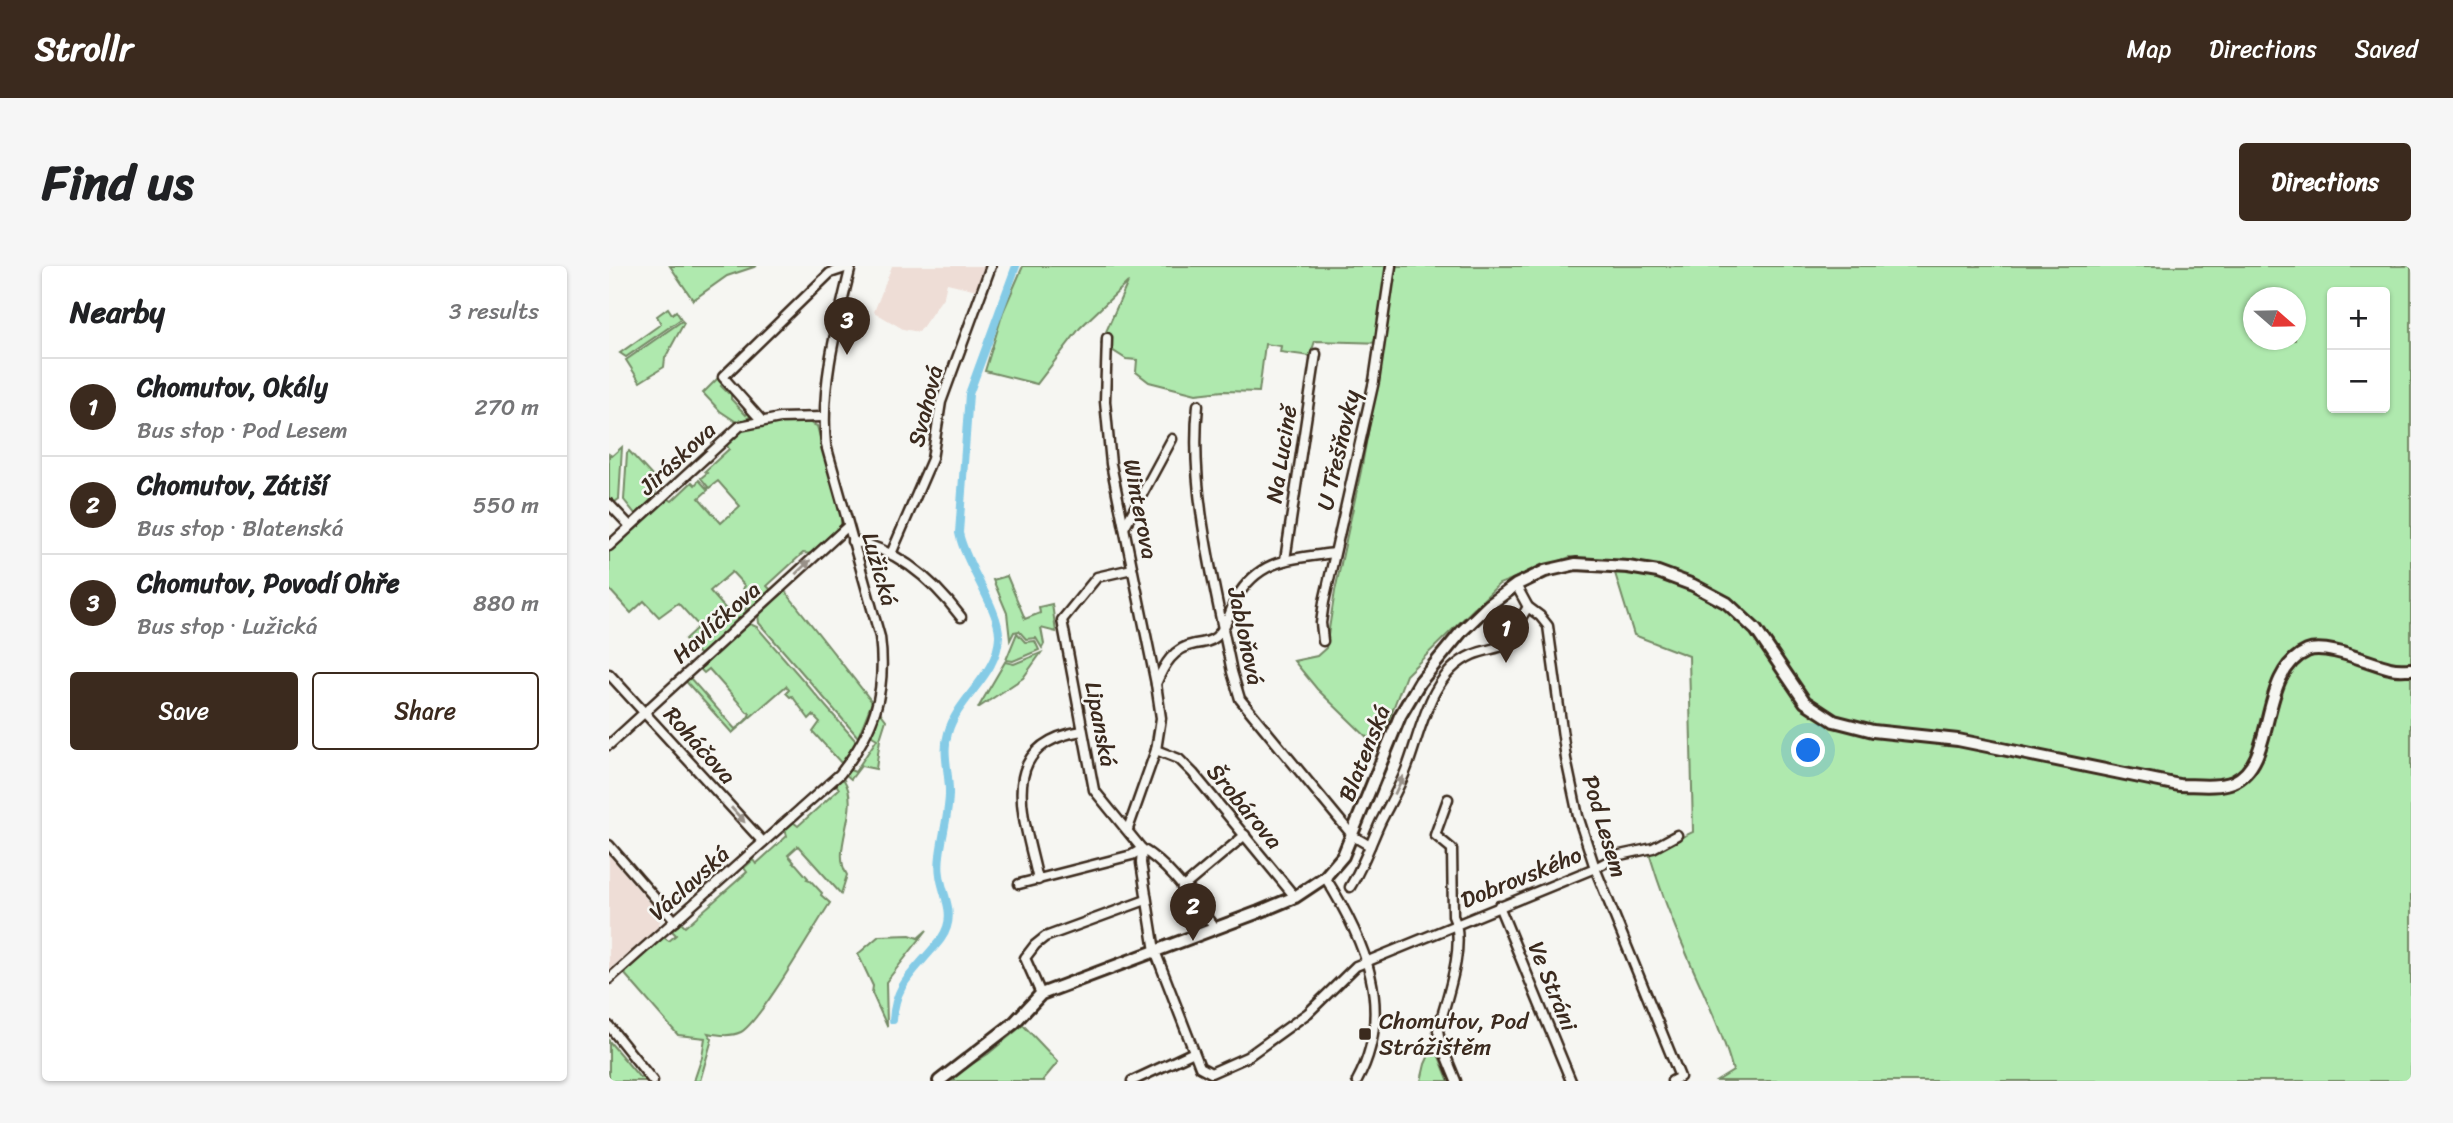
<!DOCTYPE html>
<meta charset="utf-8">
<style>
:root{--surface:#fff;--page:#f6f6f6;--text:#202124;--muted:#757577;--line:#e0e0e0;--accent:#3b2a1e}
body{margin:0;font-family:Sriracha,sans-serif;background:var(--page);color:var(--text)}
.controls{position:absolute;right:21px;top:21px;display:grid;overflow:hidden;border-radius:7px;box-shadow:0 2px 5px #0004}
.controls button{width:63px;height:63px;display:grid;place-items:center;padding:0;border:0;border-bottom:2px solid var(--line);background:var(--surface);color:var(--text);font:35px sans-serif}
.compass{position:absolute;left:1634px;top:21px;width:63px;height:63px;border-radius:50%;background:var(--surface);box-shadow:0 2px 5px #0004;rotate:110deg}
.you{position:absolute;left:1200px;top:485px;width:24px;height:24px;margin:-18px;border:5px solid #fff;border-radius:50%;background:#1a73e8;box-shadow:0 0 0 10px #1a73e833}
.badge{display:grid;place-items:center;width:46px;height:46px;border-radius:50%;background:var(--accent);color:#fff;font-size:23px;font-weight:700}
.pin{position:absolute;translate:-50% -58px;filter:drop-shadow(0 2px 4px #0008)}
.pin::after{content:'';position:absolute;top:37px;width:24px;height:21px;background:inherit;clip-path:polygon(0 0,100% 0,50% 100%)}
.list{margin:0;padding:0;list-style:none}
h2{display:flex;justify-content:space-between;align-items:center;height:91px;margin:0;padding:0 28px;font-size:30px}
h2 small{font-size:23px;font-weight:400;color:var(--muted)}
.list li{display:grid;grid-template-columns:46px 1fr auto;gap:21px;align-items:center;box-sizing:border-box;height:98px;padding:0 28px;border-top:2px solid var(--line)}
.list b{display:block;font-size:26px;white-space:nowrap}
.list p{margin:0;font-size:23px;white-space:nowrap;color:var(--muted)}
.list em{font-size:23px;font-style:normal;color:var(--muted)}
.actions{display:flex;gap:14px;padding:21px 28px}
.actions a{flex:1;padding:16px 0;border:2px solid var(--accent);border-radius:7px;text-align:center;font-size:24px;color:var(--accent)}
.actions .main{background:var(--accent);color:#fff}
.map{position:relative;flex:none;width:1802px;height:815px;overflow:hidden;border-radius:7px}
header{display:flex;align-items:center;gap:42px;box-sizing:border-box;height:98px;padding:0 35px;background:var(--accent);color:#fff}
header strong{font-size:33px}
nav{display:flex;gap:38px;margin-inline-start:auto;font-size:24px}
.intro{display:flex;align-items:center;justify-content:space-between;box-sizing:border-box;height:168px;padding:0 42px}
h1{margin:0;font-size:49px}
.button{padding:18px 32px;border-radius:7px;background:var(--accent);color:#fff;font-size:24px;font-weight:700}
main{display:flex;gap:42px;padding:0 42px}
aside{flex:1;background:var(--surface);border-radius:7px;box-shadow:0 2px 5px #0004}
.map>svg:first-child{display:block}
</style>
<header>
<strong>Strollr</strong>
<nav><a>Map</a><a>Directions</a><a>Saved</a></nav>
</header>
<div class="intro"><h1>Find us</h1><a class="button">Directions</a></div>
<main>
<aside>
<h2>Nearby<small>3 results</small></h2>
<ul class="list">
<li><span class="badge">1</span><div><b>Chomutov, Okály</b><p>Bus stop · Pod Lesem</p></div><em>270 m</em></li>
<li><span class="badge">2</span><div><b>Chomutov, Zátiší</b><p>Bus stop · Blatenská</p></div><em>550 m</em></li>
<li><span class="badge">3</span><div><b>Chomutov, Povodí Ohře</b><p>Bus stop · Lužická</p></div><em>880 m</em></li>
</ul>
<div class="actions"><a class="main">Save</a><a>Share</a></div>
</aside>
<div class="map">
<svg width="1802" height="815" viewBox="0 0 1802 815">
<rect width="100%" height="100%" fill="#f6f6f2"/>
<filter id="ink" filterUnits="userSpaceOnUse"><feTurbulence type="fractalNoise" baseFrequency=".0143" numOctaves="2"/><feDisplacementMap in="SourceGraphic" scale="14" xChannelSelector="R" yChannelSelector="G"/><feConvolveMatrix kernelMatrix="1 2 1 2 8 2 1 2 1" color-interpolation-filters="sRGB"/></filter>
<g filter="url(#ink)">
<g fill="#eeddd6">
<polygon points="283,0 379,0 368,24 338,17 335,30 310,66 294,63 265,46"/>
<polygon points="0,589 52,650 50,660 0,704"/>
</g>
<g fill="#afe9ae" stroke="#758a66" stroke-width="2" fill-rule="evenodd">
<polygon points="61,0 148,0 118,10 84,34"/>
<path d="M 414,0 L 1802,0 L 1802,399 L 1785,399 L 1715,379 C 1704,384 1684,389 1676,398 C 1651,426 1658,502 1620,512 C 1604,516 1587,514 1571,514 L 1265,461 L 1227,451 L 1199,433 L 1150,362 L 1086,315 L 997,296 L 961,291 L 890,318 L 797,409 L 769,482 L 708,423 L 685,395 L 708,390 L 717,382 L 726,325 L 752,205 L 775,77 L 706,75 L 701,90 L 671,86 L 672,80 L 656,78 L 650,126 L 614,125 L 587,128 L 540,116 L 527,106 L 528,94 L 517,93 L 492,77 L 519,16 L 471,62 L 428,118 L 376,105 L 394,46 ZM 1723,26 L 1776,26 L 1776,142 L 1723,142 ZM 1644,32 L 1686,32 L 1686,74 L 1644,74 Z"/>
<polygon points="59,42 63,48 67,45 72,53 17,91 11,87 52,58 48,50"/>
<polygon points="73,55 75,57 56,92 55,101 31,116 17,94"/>
<polygon points="110,111 115,117 112,120 119,127 122,125 122,133 137,149 140,146 141,151 129,157 111,145 94,127"/>
<path d="M 173,155 L 197,155 L 208,160 L 232,250 L 232,259 L 204,288 L 194,287 L 158,320 L 163,325 L 140,344 L 134,337 L 143,328 L 139,328 L 134,322 L 136,320 L 123,306 L 101,325 L 121,348 L 132,339 L 138,345 L 135,351 L 92,390 L 76,373 L 90,360 L 69,337 L 50,351 L 35,335 L 22,347 L 0,323 L 0,283 L 58,232 L 63,235 L 83,216 L 86,219 L 90,214 L 99,224 L 90,232 L 112,257 L 131,240 L 109,215 L 100,222 L 92,212 L 98,207 L 96,205 L 120,183 L 117,178 C 135,159 148,159 173,155 Z"/>
<polygon points="13,181 10,233 3,238 0,234 0,188 3,190"/>
<polygon points="20,185 47,214 46,231 27,249 15,234 18,187"/>
<path d="M 1005,304 L 1048,310 L 1082,323 L 1116,341 L 1144,367 L 1173,411 L 1224,458 L 1348,478 L 1570,523 L 1640,508 C 1651,477 1672,385 1714,387 C 1720,387 1728,391 1734,393 C 1757,400 1778,407 1802,407 L 1802,815 L 1108,815 L 1124,805 C 1113,763 1093,725 1076,684 C 1062,653 1050,620 1040,587 L 1084,566 L 1080,390 L 1025,369 Z"/>
<polygon points="398,310 416,353 431,347 430,341 443,338 447,366 432,362 435,378 433,382 427,372 417,373 410,365 405,366 401,374 398,347 384,314"/>
<polygon points="176,325 263,436 249,471 150,357 149,348"/>
<path d="M 141,358 L 148,361 L 246,474 L 247,479 L 233,498 L 204,466 L 211,456 L 204,449 L 200,453 L 183,430 L 181,431 L 177,427 L 180,424 L 177,420 L 123,467 L 74,412 L 81,406 L 85,407 L 81,412 L 126,463 C 132,459 140,453 141,447 L 138,446 L 100,403 L 95,407 L 90,402 L 91,397 L 136,359 Z"/>
<polygon points="408,367 416,376 426,375 430,384 404,395 397,394"/>
<polygon points="432,387 414,412 369,442 396,396 405,398"/>
<polygon points="271,446 277,454 271,473 267,503 252,500 242,513 236,508 241,504 246,506 268,473 263,470 263,467"/>
<path d="M 230,513 L 235,514 C 253,543 221,583 238,609 L 232,628 L 189,580 L 179,589 L 185,596 L 184,597 L 187,598 L 199,612 L 198,613 L 201,614 L 213,627 L 212,629 L 221,637 C 207,658 151,756 132,766 C 121,771 110,769 99,767 L 103,773 L 91,815 L 85,815 L 93,791 L 96,772 L 69,769 L 14,706 L 54,671 L 60,675 L 67,669 L 63,665 L 72,657 L 76,661 L 138,606 L 135,602 L 144,594 L 147,598 L 178,570 L 176,563 L 184,556 L 189,560 L 230,523 L 227,518 Z"/>
<polygon points="318,664 277,716 278,760 263,727 264,720 249,688 270,670 301,669 309,672"/>
<polygon points="414,759 449,796 434,814 436,815 336,815 379,788"/>
<polygon points="0,775 31,812 36,811 43,815 0,815"/>
<polygon points="825,778 839,813 842,815 812,815 816,798"/>
</g>
<g fill="none" stroke-linecap="round" stroke-linejoin="round">
<path stroke="#85cbe6" stroke-width="8" d="M 284,754 C 286,722 300,710 320,687 C 328,678 335,671 338,661 C 344,643 333,626 331,609 C 327,588 341,550 340,525 C 340,506 333,486 339,467 C 349,431 389,409 390,370 C 391,344 356,298 350,267 L 360,128 L 407,0"/>
<defs>
<g id="street">
<polyline points="498,72 496,135 502,198 547,418 552,452 547,484 519,563"/>
<path d="M 589,139 C 580,227 606,320 623,406 L 631,433 L 744,570 L 761,580"/>
<polyline points="153,155 114,111 221,7 242,0"/>
<polyline points="0,238 21,260"/>
<polyline points="516,260 563,173"/>
<path d="M 243,275 C 289,283 324,314 352,351"/>
<polyline points="0,280 131,160 171,152 214,151"/>
<polyline points="282,288 323,193 332,136 382,0"/>
<polyline points="676,294 707,88"/>
<polyline points="523,303 488,311 453,354 485,524 533,583 532,597 546,685 591,801 602,807 638,791 699,747 747,700 986,602 1011,589 1044,582 1068,569"/>
<polyline points="907,319 919,341 931,350 939,360 957,493 969,550 986,602 1071,811 1063,815"/>
<polyline points="714,375 712,357 715,336 765,115 782,0"/>
<polyline points="0,408 154,576"/>
<path d="M 547,418 C 555,399 564,382 586,378 C 594,377 601,376 607,371 C 618,361 620,347 627,333 C 650,292 683,293 725,287"/>
<polyline points="0,479 239,260"/>
<polyline points="547,484 570,493 584,507 686,631"/>
<path d="M 839,533 L 826,569 L 843,583 L 844,650 C 858,678 837,734 829,764 L 831,776 L 847,815"/>
<polyline points="0,579 66,655"/>
<path d="M 533,583 C 561,599 586,637 606,662"/>
<path d="M 716,611 C 755,673 787,743 748,815"/>
<path d="M 429,614 C 416,553 384,479 473,465"/>
<polyline points="410,618 523,589 533,583"/>
<path d="M 741,621 C 754,600 761,579 771,557 C 780,539 790,522 797,504 C 812,466 820,408 863,389 C 873,385 884,383 894,380 L 919,341"/>
<polyline points="573,622 636,569"/>
<polyline points="890,640 962,815"/>
<path d="M 0,713 L 231,508 C 265,465 278,427 271,371 L 217,179 C 211,120 228,58 242,0"/>
<polyline points="432,728 416,692 426,679 436,671 537,634"/>
<polyline points="0,760 44,815"/>
<polyline points="523,815 585,786"/>
</g>
<path id="secondary" d="M 330,815 L 405,757 L 432,728 L 650,646 L 686,631 L 716,611 L 734,590 L 791,450 L 811,416 L 853,365 L 880,339 L 907,319 L 936,305 L 967,298 L 1019,301 L 1049,306 L 1084,319 L 1118,337 L 1147,364 L 1196,436 L 1225,455 L 1264,465 L 1349,474 L 1570,519 C 1587,519 1608,522 1624,516 C 1669,497 1648,407 1698,385 C 1717,377 1760,397 1781,402 C 1788,404 1795,403 1802,403"/>
</defs>
<use href="#street" stroke="#3b2a1e" stroke-width="13"/>
<use href="#secondary" stroke="#3b2a1e" stroke-width="16"/>
<use href="#street" stroke="#f6f6f2" stroke-width="8"/>
<use href="#secondary" stroke="#f6f6f2" stroke-width="10"/>
</g>
<defs><path id="oneway-solid" d="M-6-.8H1V-3.2L6.5 0L1 3.2V.8H-6Z" transform="scale(1.75)"/></defs>
<g fill="#989088">
<use href="#oneway-solid" transform="translate(194 301) rotate(-43)"/>
<use href="#oneway-solid" transform="translate(790 519) rotate(-65)"/>
<use href="#oneway-solid" transform="translate(129 549) rotate(48)"/>
</g>
</g>
<rect fill="#3b2a1e" stroke="#f6f6f2" stroke-width="2.5" x="749" y="761" width="14" height="14" rx="3.5"/>
<g text-anchor="middle" stroke-width="5" stroke-linejoin="round" paint-order="stroke">
<g font-size="23" fill="#3b2a1e" stroke="#f6f6f2">
<text transform="translate(316 140) rotate(-76)" y="8">Svahová</text>
<text transform="translate(729 184) rotate(-77)" y="8">U Třešňovky</text>
<text transform="translate(672 188) rotate(-81)" y="8">Na Lucině</text>
<text transform="translate(68 192) rotate(-43)" y="8">Jiráskova</text>
<text transform="translate(532 243) rotate(79)" y="8">Winterova</text>
<text transform="translate(271 303) rotate(74)" y="8">Lužická</text>
<text transform="translate(107 356) rotate(-42)" y="8">Havlíčkova</text>
<text transform="translate(637 370) rotate(78)" y="8">Jabloňová</text>
<text transform="translate(492 458) rotate(79)" y="8">Lipanská</text>
<text transform="translate(91 479) rotate(48)" y="8">Roháčova</text>
<text transform="translate(755 487) rotate(-68)" y="8">Blatenská</text>
<text transform="translate(636 540) rotate(50)" y="8">Šrobárova</text>
<text transform="translate(996 560) rotate(73)" y="8">Pod Lesem</text>
<text transform="translate(912 611) rotate(-22)" y="8">Dobrovského</text>
<text transform="translate(80 617) rotate(-42)" y="8">Václavská</text>
<text transform="translate(944 720) rotate(68)" y="8">Ve Stráni</text>
</g>
<g font-size="23" fill="#3b2a1e" stroke="#f6f6f2" text-anchor="start">
<text x="770" y="763">Chomutov, Pod<tspan x="770" dy="26">Strážištěm</tspan></text>
</g>
</g>
</svg>
<div class="controls">
<button>+</button>
<button>−</button>
</div>
<svg class="compass" viewBox="-18 -18 36 36"><path d="M0-13l5 13h-10z" fill="#e53935"/><path d="M0 13l5-13h-10z" fill="#757577"/></svg>
<div class="you"></div>
<div class="pin badge" style="left:897px;top:397px">1</div>
<div class="pin badge" style="left:584px;top:675px">2</div>
<div class="pin badge" style="left:238px;top:89px">3</div>
</div>
</main>
